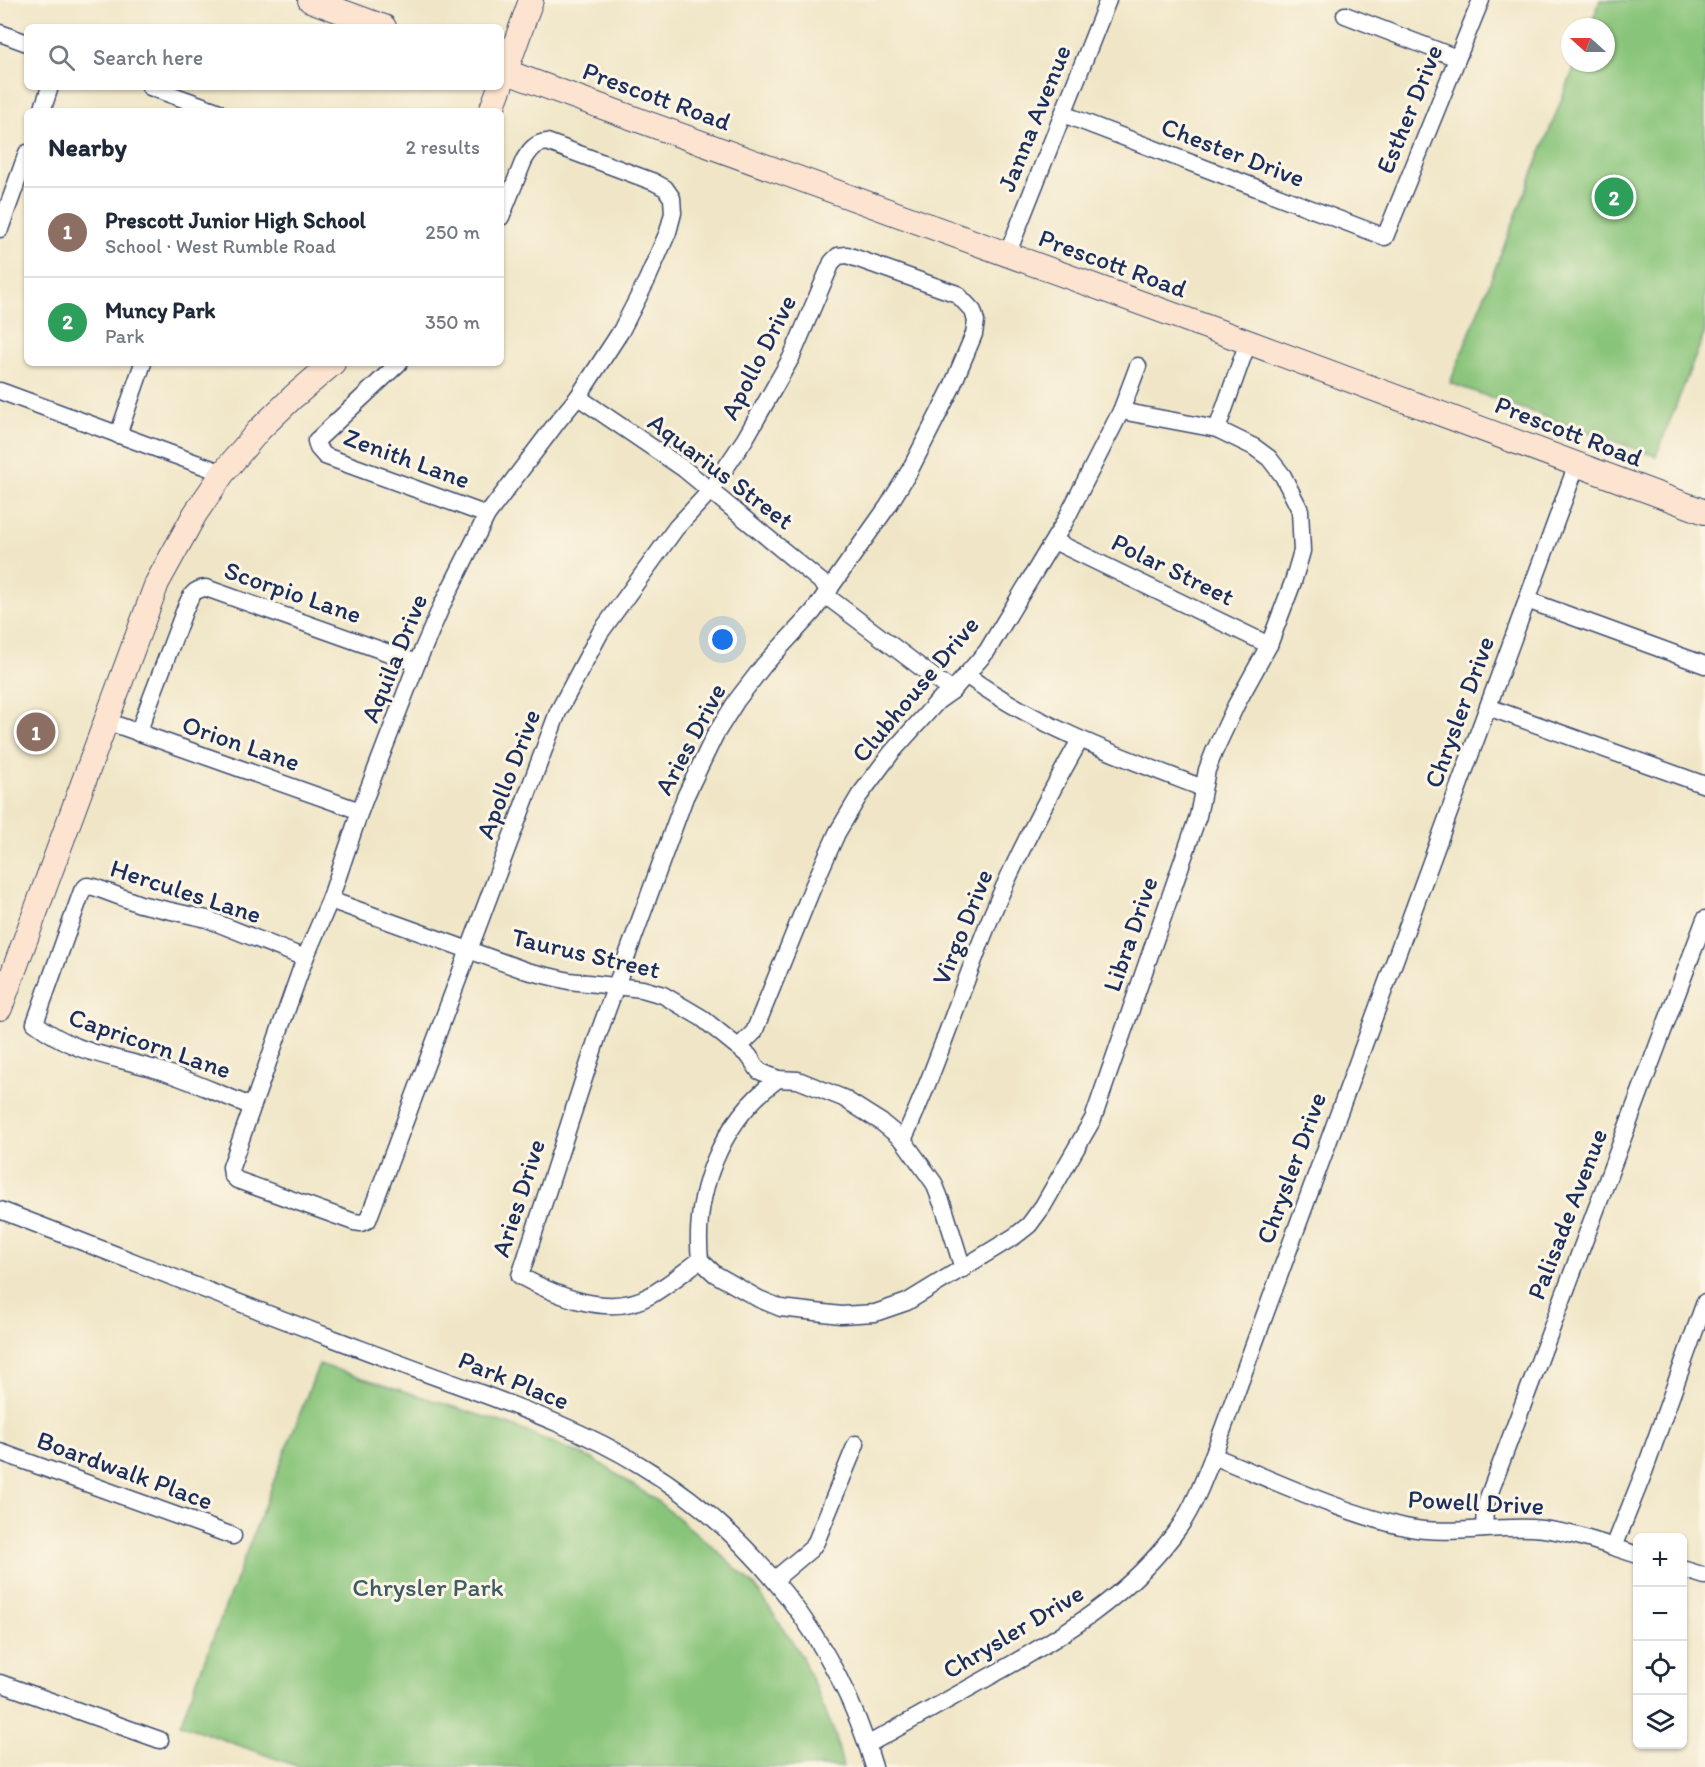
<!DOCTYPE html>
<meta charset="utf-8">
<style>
:root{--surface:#fff;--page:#f6f6f7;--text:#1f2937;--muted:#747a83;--line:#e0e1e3;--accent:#b45309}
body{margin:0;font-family:Itim,sans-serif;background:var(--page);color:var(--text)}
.controls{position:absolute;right:18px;bottom:18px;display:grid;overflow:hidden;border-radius:9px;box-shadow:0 2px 4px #0004}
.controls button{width:54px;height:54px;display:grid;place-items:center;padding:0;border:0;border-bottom:2px solid var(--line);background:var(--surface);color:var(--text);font:30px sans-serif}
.compass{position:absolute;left:1561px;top:18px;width:54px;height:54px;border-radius:50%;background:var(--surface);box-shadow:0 2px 4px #0004;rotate:291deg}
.you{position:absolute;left:723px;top:640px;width:21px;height:21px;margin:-15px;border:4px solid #fff;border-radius:50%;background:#1a73e8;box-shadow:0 0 0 9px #1a73e833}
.badge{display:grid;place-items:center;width:39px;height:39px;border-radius:50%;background:var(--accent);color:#fff;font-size:20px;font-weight:700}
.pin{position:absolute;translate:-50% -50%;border:3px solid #fff;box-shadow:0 2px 6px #0006}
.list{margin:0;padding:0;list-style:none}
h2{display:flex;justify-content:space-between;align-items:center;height:78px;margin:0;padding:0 24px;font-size:26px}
h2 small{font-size:20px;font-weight:400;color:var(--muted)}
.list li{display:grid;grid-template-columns:39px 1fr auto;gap:18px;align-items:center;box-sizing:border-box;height:90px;padding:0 24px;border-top:2px solid var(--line)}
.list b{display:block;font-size:22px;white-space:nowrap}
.list p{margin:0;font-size:20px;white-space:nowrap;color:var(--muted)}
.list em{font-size:20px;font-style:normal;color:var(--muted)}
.icon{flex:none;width:33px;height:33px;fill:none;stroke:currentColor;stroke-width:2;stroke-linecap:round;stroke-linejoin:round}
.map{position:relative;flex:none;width:1705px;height:1767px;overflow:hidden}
.search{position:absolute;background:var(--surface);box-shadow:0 2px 4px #0004;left:24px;top:24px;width:480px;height:66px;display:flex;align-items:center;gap:15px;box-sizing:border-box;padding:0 21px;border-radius:9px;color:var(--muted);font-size:22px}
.panel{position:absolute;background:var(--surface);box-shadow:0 2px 4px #0004;left:24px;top:108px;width:480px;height:258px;border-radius:9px}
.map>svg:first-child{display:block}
</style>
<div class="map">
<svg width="1705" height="1767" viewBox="0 0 1705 1767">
<rect width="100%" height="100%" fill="#fcf5e5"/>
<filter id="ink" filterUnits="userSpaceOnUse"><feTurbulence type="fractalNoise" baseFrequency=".0167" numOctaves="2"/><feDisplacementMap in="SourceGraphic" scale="12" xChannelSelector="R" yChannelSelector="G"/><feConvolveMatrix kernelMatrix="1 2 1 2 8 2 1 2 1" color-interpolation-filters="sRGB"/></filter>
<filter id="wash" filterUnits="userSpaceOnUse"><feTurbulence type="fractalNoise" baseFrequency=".008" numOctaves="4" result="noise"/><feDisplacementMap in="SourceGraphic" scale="24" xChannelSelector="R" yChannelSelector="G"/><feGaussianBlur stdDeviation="1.35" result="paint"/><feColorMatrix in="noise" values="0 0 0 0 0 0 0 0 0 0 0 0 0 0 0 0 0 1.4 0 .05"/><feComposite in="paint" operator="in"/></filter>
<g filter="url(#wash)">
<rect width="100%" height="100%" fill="#f0e6c7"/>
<g fill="#88c479" stroke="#527a6c" stroke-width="1.5">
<polygon points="1600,0 1705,0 1705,332 1656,456 1450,383 1576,63 1606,63 1606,27 1590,27"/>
<polygon points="319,1364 510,1425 595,1460 656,1500 714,1548 755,1586 802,1657 835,1734 843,1767 299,1767 180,1724"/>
</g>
</g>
<g filter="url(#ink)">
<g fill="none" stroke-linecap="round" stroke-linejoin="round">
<defs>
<g id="street">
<polyline points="1345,15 1457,58"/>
<polyline points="0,33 27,43"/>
<polyline points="150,87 217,111"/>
<polyline points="42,111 50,87"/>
<polyline points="1063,114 1385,237 1481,0"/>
<path d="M 501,217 L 524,160 C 530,150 535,143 547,142 L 654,182 L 665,188 L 672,198 L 673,213 L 668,232 L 647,280 L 621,331 L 578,397 L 558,421 L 487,515 L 442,605 L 417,663 L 360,811 L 330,900 L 305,958 L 231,1167 L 232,1175 L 237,1180 L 354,1222 L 361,1223 L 368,1220 L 558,712 L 600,633 L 676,528 L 710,491 L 745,439 L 791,358 L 832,262 L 838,256 L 847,255 L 957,294 L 973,311 L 976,321 L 974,334 L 951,389 L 910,470 L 888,506 L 813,612 L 764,665 L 737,700 L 715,735 L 685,797 L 598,1035 L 520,1276 C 557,1296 610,1319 651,1295 C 668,1285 684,1272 700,1260 C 693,1191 722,1120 778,1079"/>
<polyline points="0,229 27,153"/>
<polyline points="1007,255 1108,0"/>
<polyline points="399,363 316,441 318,448 325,456 487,515"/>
<polyline points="0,391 223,473"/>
<polyline points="578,397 684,469 830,589"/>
<polyline points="1217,429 1248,342"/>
<polyline points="118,435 143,363"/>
<polyline points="1054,541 1269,645"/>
<polyline points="825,595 952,691"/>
<polyline points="1527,600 1705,665"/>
<path d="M 966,675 C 1037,727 1122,757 1203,788"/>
<polyline points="1488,707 1705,785"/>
<polyline points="106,721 360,811"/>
<path d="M 138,733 L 185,609 C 190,598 192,589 206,588 L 417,663"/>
<polyline points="330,900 527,971 569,981 642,989 663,995 702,1018 749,1056 759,1071 778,1079 798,1080 843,1098 881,1122 903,1140 934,1183 945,1211 963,1269"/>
<polyline points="739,1047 754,1032 812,889 837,833 859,796 892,752 938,701 952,691 987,651 1064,523 1121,411 1138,366"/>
<path d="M 251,1106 C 219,1094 188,1079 155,1069 C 108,1055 76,1054 35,1023 L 82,891 L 87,886 L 94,887 L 140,904 L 207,919 L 305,958"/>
<path d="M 903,1140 C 937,1068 960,992 990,919 C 1016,857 1047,798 1080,740"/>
<path d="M 0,1210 C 110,1252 219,1296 329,1337 C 377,1355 424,1373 472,1390 C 529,1411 588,1433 640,1465 C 752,1532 838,1642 874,1767"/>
<polyline points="700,1260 715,1274 759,1299 781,1308 841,1315 875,1313 907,1302 1015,1236 1029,1225 1043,1206 1093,1119 1198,816 1207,770 1214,752 1236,705 1269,645 1293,582 1302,551 1300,510 1283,476 1269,458 1254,447 1217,429 1121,411"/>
<polyline points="0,1452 233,1536"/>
<path d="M 1213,1456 C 1273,1480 1342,1513 1405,1527 C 1446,1536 1490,1526 1532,1528 C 1568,1530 1603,1544 1638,1555"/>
<polyline points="1484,1529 1485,1508 1489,1495 1705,919"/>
<polyline points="1614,1547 1644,1472 1705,1302"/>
<polyline points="1682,1569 1705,1576"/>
<polyline points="774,1580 811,1549 816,1542 856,1444"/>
<polyline points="0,1683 160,1740"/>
<path d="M 867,1745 C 907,1723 947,1700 987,1678 C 1060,1638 1131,1596 1180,1526 C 1194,1506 1204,1479 1213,1456 L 1577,464"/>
</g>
<g id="secondary">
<polyline points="310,0 384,27"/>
<polyline points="501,70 1248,342 1705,512"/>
<polyline points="501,84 531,0"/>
<polyline points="491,111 500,87"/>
<polyline points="0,1008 157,583 195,514 223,473 259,430 293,397 333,363"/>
</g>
</defs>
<use href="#street" stroke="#3b4a6e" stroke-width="19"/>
<use href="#secondary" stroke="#3b4a6e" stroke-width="26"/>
<use href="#street" stroke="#fff" stroke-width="16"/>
<use href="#secondary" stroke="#fde4d1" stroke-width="24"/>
</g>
</g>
<g text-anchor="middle" stroke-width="6" stroke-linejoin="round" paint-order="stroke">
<g font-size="26" fill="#1b2f5e" stroke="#fcf5e5">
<text transform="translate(657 96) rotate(20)" y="9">Prescott Road</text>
<text transform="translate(1409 109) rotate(-68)" y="9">Esther Drive</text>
<text transform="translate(1034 118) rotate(-68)" y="9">Janna Avenue</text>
<text transform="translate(1233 152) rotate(21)" y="9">Chester Drive</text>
<text transform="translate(1113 263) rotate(20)" y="9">Prescott Road</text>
<text transform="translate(758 357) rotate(-63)" y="9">Apollo Drive</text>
<text transform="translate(1569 431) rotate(21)" y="9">Prescott Road</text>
<text transform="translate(407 458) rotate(20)" y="9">Zenith Lane</text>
<text transform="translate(721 471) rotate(37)" y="9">Aquarius Street</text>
<text transform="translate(1173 569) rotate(26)" y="9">Polar Street</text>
<text transform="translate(293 592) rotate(19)" y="9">Scorpio Lane</text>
<text transform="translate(394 658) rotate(-68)" y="9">Aquila Drive</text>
<text transform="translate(915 689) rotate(-50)" y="9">Clubhouse Drive</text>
<text transform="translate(1459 712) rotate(-70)" y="9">Chrysler Drive</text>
<text transform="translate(690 739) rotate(-62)" y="9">Aries Drive</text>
<text transform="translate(241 743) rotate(19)" y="9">Orion Lane</text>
<text transform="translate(508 774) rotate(-69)" y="9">Apollo Drive</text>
<text transform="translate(186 891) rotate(18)" y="9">Hercules Lane</text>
<text transform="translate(962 927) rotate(-68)" y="9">Virgo Drive</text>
<text transform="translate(1130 934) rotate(-71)" y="9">Libra Drive</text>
<text transform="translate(586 953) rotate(13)" y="9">Taurus Street</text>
<text transform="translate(150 1043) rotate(19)" y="9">Capricorn Lane</text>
<text transform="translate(1291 1168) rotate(-70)" y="9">Chrysler Drive</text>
<text transform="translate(518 1198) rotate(-72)" y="9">Aries Drive</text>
<text transform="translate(1567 1214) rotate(-69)" y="9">Palisade Avenue</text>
<text transform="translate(514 1380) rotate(22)" y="9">Park Place</text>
<text transform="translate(125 1470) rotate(20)" y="9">Boardwalk Place</text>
<text transform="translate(1476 1502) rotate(3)" y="9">Powell Drive</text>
<text transform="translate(1013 1631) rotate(-31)" y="9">Chrysler Drive</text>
</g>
<g font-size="26" fill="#3c5c66" stroke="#fcf5e5">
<text x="428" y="1596">Chrysler Park</text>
</g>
</g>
</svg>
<div class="controls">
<button>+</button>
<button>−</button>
<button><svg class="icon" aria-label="locate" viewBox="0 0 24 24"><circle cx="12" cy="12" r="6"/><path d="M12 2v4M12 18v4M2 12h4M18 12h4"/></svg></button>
<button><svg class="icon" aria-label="layers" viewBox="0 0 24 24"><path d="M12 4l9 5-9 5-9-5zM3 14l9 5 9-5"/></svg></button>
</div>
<svg class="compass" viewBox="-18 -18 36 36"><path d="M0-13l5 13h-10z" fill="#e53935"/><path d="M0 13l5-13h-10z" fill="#747a83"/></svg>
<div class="you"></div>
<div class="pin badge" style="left:36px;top:732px;background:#8d6e63">1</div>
<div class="pin badge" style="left:1614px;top:197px;background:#2e9e5b">2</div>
<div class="search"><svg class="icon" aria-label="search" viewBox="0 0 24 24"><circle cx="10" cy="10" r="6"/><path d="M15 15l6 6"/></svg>Search here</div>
<section class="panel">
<h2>Nearby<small>2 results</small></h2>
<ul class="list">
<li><span class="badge" style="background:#8d6e63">1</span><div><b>Prescott Junior High School</b><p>School · West Rumble Road</p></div><em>250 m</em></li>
<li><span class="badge" style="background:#2e9e5b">2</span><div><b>Muncy Park</b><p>Park</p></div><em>350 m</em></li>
</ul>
</section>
</div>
